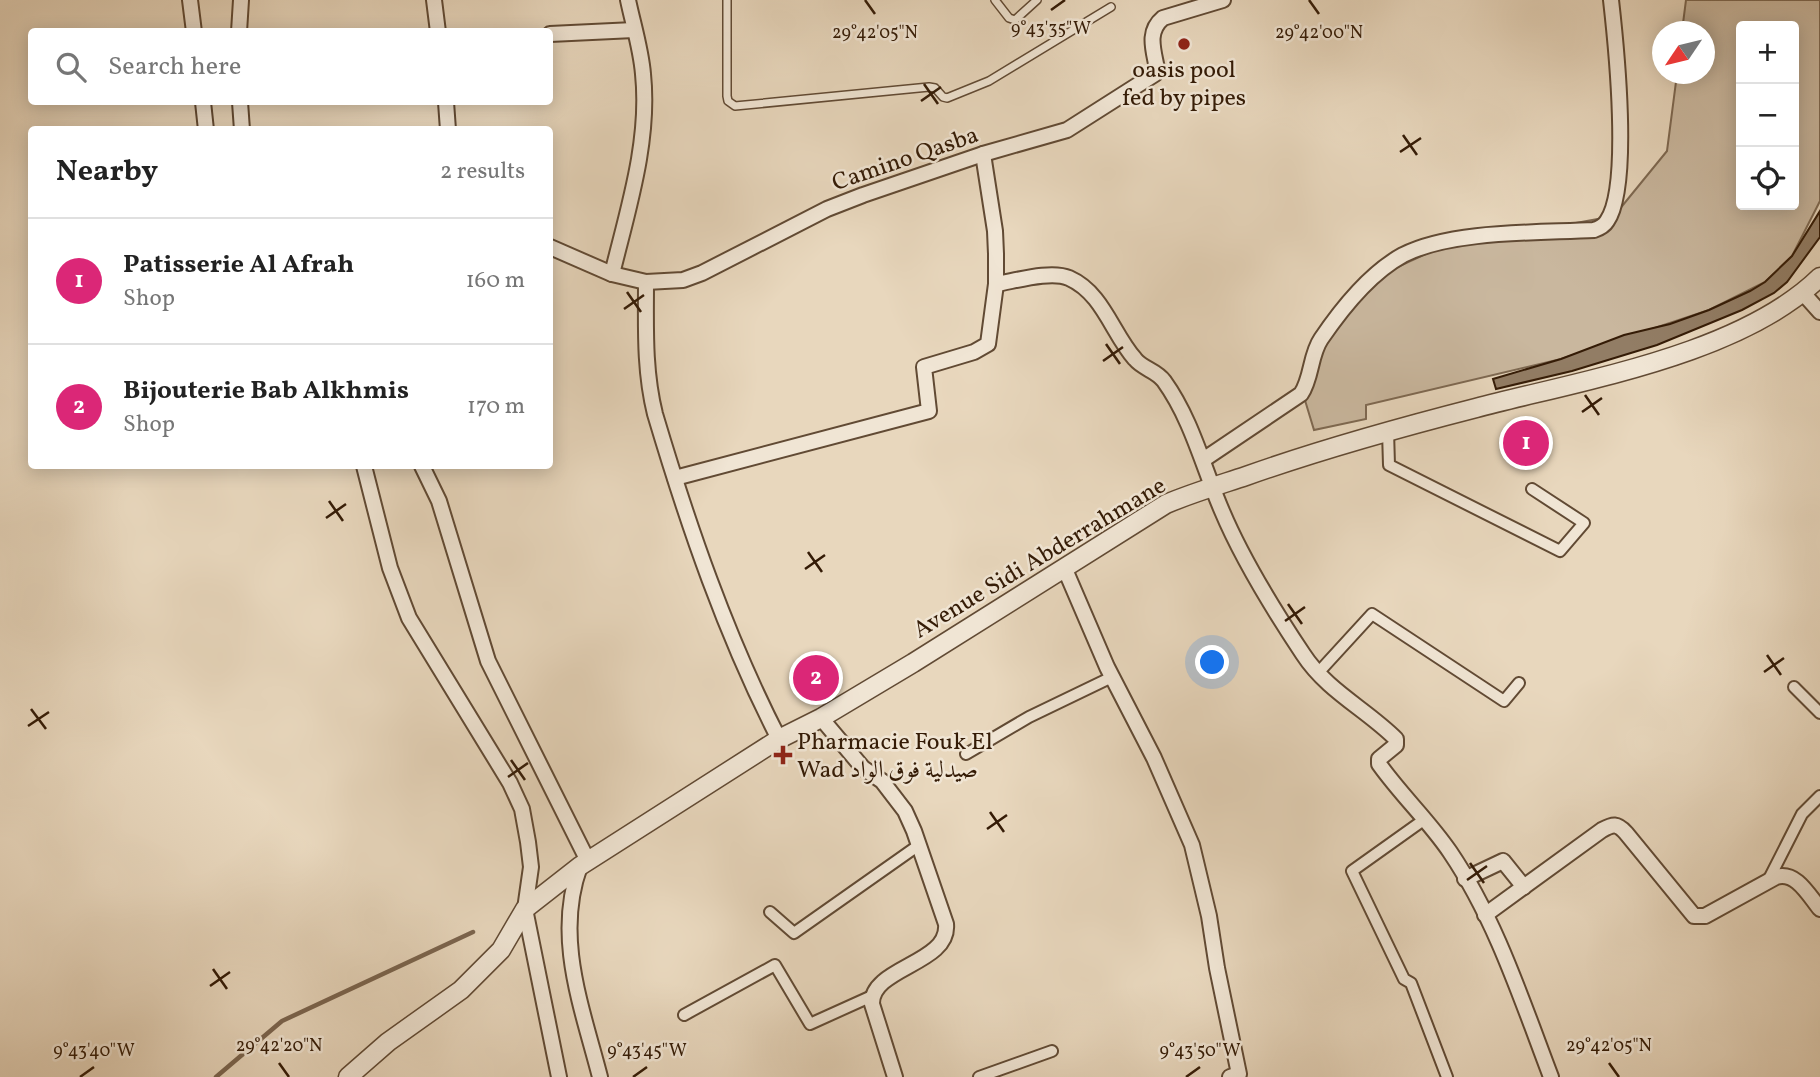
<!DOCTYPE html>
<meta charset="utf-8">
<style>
:root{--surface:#fff;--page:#f6f6f6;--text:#222;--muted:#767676;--line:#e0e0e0;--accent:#db2777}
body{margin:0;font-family:Vollkorn,Amiri,serif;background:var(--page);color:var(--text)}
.controls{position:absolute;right:21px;top:21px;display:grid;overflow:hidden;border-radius:7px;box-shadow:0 4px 18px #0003}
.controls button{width:63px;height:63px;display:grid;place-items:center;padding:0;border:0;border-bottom:2px solid var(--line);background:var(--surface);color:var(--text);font:35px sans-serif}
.compass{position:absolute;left:1652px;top:21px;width:63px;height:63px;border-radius:50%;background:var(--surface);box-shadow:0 4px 18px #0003;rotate:235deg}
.you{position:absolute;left:1213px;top:663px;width:24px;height:24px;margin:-18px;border:5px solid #fff;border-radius:50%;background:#1a73e8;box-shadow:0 0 0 10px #1a73e833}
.badge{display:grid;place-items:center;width:46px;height:46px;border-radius:50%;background:var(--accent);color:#fff;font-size:23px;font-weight:700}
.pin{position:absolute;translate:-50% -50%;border:4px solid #fff;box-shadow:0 2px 7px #0006}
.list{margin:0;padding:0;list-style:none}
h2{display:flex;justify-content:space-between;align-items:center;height:91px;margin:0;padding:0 28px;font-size:30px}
h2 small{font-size:23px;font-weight:400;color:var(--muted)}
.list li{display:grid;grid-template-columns:46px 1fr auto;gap:21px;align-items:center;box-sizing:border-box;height:126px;padding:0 28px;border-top:2px solid var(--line)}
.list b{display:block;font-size:26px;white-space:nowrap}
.list p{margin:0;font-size:23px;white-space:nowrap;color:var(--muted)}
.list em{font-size:23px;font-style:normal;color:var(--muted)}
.icon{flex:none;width:38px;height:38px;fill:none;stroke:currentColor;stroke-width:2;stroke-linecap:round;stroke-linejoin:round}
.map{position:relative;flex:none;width:1820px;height:1077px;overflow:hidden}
.search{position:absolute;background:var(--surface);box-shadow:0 4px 18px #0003;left:28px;top:28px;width:525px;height:77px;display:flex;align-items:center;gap:18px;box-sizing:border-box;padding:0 24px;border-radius:7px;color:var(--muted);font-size:26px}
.panel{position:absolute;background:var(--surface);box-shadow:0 4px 18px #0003;left:28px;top:126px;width:525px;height:343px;border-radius:7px}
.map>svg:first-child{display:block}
</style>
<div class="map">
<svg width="1820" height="1077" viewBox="0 0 1820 1077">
<rect width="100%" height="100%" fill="#e8d7bd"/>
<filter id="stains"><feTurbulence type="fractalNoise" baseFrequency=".00286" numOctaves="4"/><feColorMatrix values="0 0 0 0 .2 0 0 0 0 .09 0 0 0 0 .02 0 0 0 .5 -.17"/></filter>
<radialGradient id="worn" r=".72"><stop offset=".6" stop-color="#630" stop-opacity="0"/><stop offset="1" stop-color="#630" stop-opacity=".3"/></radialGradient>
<path fill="#c9b79e" stroke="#7e6952" stroke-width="2" fill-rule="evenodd" d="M 1686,0 L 1820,0 L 1820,201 L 1792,256 L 1765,282 L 1709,310 L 1561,359 L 1366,405 L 1366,419 L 1314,430 L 1304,397 L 1321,343 L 1369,280 L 1439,248 L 1614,216 L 1667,151 L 1677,74 L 1704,74 L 1704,32 L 1682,31 ZM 1741,26 L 1794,26 L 1794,205 L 1741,205 Z"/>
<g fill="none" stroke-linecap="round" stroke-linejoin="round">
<polyline stroke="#7b654f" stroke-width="4.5" points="216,1077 282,1021 473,932"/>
</g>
<polygon fill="#927d65" stroke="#341b06" stroke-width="2" points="1820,211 1820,237 1787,282 1774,293 1742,310 1657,345 1572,371 1496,389 1493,379 1561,359 1624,335 1670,324 1709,310 1750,291 1765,282 1792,256"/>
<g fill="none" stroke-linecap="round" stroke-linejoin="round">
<defs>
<g id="service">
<polyline points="727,0 727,96 728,101 735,106 929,87 935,88 943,97 947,98 989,81 1111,7"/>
<polyline points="995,0 1009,18 1015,20 1037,0"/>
</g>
<g id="pedestrian">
<polyline points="1388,431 1389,465 1560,551 1584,523 1532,489"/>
<polyline points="1317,674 1372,614 1504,701 1519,683"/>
<polyline points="1794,687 1820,713"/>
<polyline points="966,754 1029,717 1112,677"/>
<polyline points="1425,819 1352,871 1404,979 1411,983 1447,1077"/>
<polyline points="1768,881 1802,814 1820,796"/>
<polyline points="770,912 794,933 919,845"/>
<polyline points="684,1015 775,965 810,1024 872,996"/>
<polyline points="979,1077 1052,1051"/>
</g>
<g id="minor">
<polyline points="190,0 194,32"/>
<polyline points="434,0 438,32"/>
<polyline points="239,32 241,0"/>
<polyline points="550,34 634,30"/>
<polyline points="203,102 206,130"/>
<polyline points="240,102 242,130"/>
<polyline points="446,102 448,130"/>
<path d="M 550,247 L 612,274 L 646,282 L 683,280 L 702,273 L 827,209 L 863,195 L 983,154 L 1067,130 L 1155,74 L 1157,69 C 1154,51 1146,32 1163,18 L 1223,0"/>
<path d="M 612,274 C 628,209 650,141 643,74 C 641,49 633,24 628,0"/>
<path d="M 646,282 C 646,326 644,370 655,414 C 688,525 726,636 779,739"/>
<path d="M 996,284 C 1015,281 1051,270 1069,278 C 1103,293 1112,333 1135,359 C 1143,369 1156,370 1164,381 C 1192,420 1203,467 1222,511 C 1243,561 1273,609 1303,654 C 1327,691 1366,709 1396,739 L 1396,745 L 1379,759 L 1379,764 C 1401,795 1429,821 1450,852 C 1496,920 1522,1001 1551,1077"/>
<polyline points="1803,293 1820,312"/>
<path d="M 1203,460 L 1301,394 C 1312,378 1310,355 1321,339 C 1342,308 1370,273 1403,255 C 1452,230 1539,233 1594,230 C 1600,228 1604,226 1607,221 C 1631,187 1616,44 1611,0"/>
<polyline points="364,466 390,568 409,618 510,783 522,809 528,842 531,867 525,909 559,1077"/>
<polyline points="422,466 439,501 488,661 588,861"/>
<polyline points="675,478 929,411 924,367 974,352 988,344 996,284 996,254 995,231 983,154"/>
<polyline points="1064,567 1107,667 1154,758 1192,845 1209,916 1217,968 1239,1074 1230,1077"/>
<path d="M 821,718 L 863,768 L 882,781 L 905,811 L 914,831 L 946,924 C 950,964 871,967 872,1004 L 895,1077"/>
<path d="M 580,866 C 554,937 582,1007 600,1077"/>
<polyline points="1465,879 1503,861 1524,887"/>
<path d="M 1485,915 L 1602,830 C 1613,824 1617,823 1626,833 L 1694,916 L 1705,916 L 1776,877 C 1796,871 1808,894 1820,909"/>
</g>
<path id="tertiary" d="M 348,1077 L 388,1042 L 461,990 L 501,950 L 525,909 L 580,866 L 779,739 L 821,718 L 913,663 L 1166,504 C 1192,493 1219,485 1246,476 C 1322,449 1398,428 1476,408 C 1582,380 1740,355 1820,277"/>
</defs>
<use href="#service" stroke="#614a34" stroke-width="10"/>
<use href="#pedestrian" stroke="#614a34" stroke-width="14"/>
<use href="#minor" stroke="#614a34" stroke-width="18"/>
<use href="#tertiary" stroke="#614a34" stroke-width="21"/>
<use href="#service" stroke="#f0e5d4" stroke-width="7"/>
<use href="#pedestrian" stroke="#f0e5d4" stroke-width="10"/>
<use href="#minor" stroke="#f0e5d4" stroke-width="14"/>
<use href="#tertiary" stroke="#f0e5d4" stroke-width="18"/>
</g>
<path fill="none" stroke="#341b06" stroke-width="2.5" d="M 865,0 L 875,14M 1309,0 L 1319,14M 1051,10 L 1065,0M 924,84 L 938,104M 921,101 L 941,87M 1403,135 L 1417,155M 1400,152 L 1421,138M 627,292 L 641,312M 624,309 L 644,295M 1106,344 L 1120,364M 1103,361 L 1123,347M 1585,395 L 1599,415M 1582,412 L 1602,398M 329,501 L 343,521M 326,518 L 346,504M 808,552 L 822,572M 805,569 L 825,555M 1288,604 L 1302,624M 1285,621 L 1305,607M 1767,655 L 1781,675M 1764,672 L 1784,658M 31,709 L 46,729M 28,726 L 49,712M 511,760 L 525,780M 508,777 L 528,763M 990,812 L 1004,832M 987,829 L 1007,815M 1470,863 L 1484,883M 1467,880 L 1487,866M 213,969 L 227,989M 210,986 L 230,972M 279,1063 L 289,1077M 1609,1063 L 1619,1077M 80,1077 L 94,1067M 633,1077 L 647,1067M 1186,1077 L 1200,1067"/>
<g fill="#8f2418" stroke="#f0e5d4" stroke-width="2.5">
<circle cx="1184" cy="44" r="7"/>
<path d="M779.5 744.5h7v7h7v7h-7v7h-7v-7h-7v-7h7z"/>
</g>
<g text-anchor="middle" stroke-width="5" stroke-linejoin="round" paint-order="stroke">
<g font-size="24" fill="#341b06" stroke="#f0e5d4">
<text x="1184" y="77">oasis pool<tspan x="1184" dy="28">fed by pipes</tspan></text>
<text x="797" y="749" text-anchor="start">Pharmacie Fouk El<tspan x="797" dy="28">Wad صيدلية فوق الواد</tspan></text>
</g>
<g font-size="24" fill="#341b06" stroke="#f0e5d4">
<text transform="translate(905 158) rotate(-19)" y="8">Camino Qasba</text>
<text transform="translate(1039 557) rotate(-31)" y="8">Avenue Sidi Abderrahmane</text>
</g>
</g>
<g font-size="18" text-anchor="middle" fill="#341b06" stroke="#f0e5d4" stroke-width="5" stroke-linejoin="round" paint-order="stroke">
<text x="1051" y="34">9°43'35"W</text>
<text x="875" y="38">29°42'05"N</text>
<text x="1319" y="38">29°42'00"N</text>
<text x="279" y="1051">29°42'20"N</text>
<text x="1609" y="1051">29°42'05"N</text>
<text x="94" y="1056">9°43'40"W</text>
<text x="647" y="1056">9°43'45"W</text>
<text x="1200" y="1056">9°43'50"W</text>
</g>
<rect width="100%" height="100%" filter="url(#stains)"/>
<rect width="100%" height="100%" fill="url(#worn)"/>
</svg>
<div class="controls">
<button>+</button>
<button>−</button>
<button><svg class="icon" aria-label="locate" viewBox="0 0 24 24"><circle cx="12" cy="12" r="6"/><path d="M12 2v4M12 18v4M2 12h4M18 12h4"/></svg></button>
</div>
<svg class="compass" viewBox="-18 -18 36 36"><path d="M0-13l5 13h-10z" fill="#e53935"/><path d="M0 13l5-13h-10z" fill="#767676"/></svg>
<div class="you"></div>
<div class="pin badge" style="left:1526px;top:443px">1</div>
<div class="pin badge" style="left:816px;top:678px">2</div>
<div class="search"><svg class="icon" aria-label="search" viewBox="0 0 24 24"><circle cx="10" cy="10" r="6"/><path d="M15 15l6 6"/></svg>Search here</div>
<section class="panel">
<h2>Nearby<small>2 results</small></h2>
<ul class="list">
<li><span class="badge">1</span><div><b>Patisserie Al Afrah</b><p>Shop</p></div><em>160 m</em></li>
<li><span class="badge">2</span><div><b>Bijouterie Bab Alkhmis</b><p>Shop</p></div><em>170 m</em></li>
</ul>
</section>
</div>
